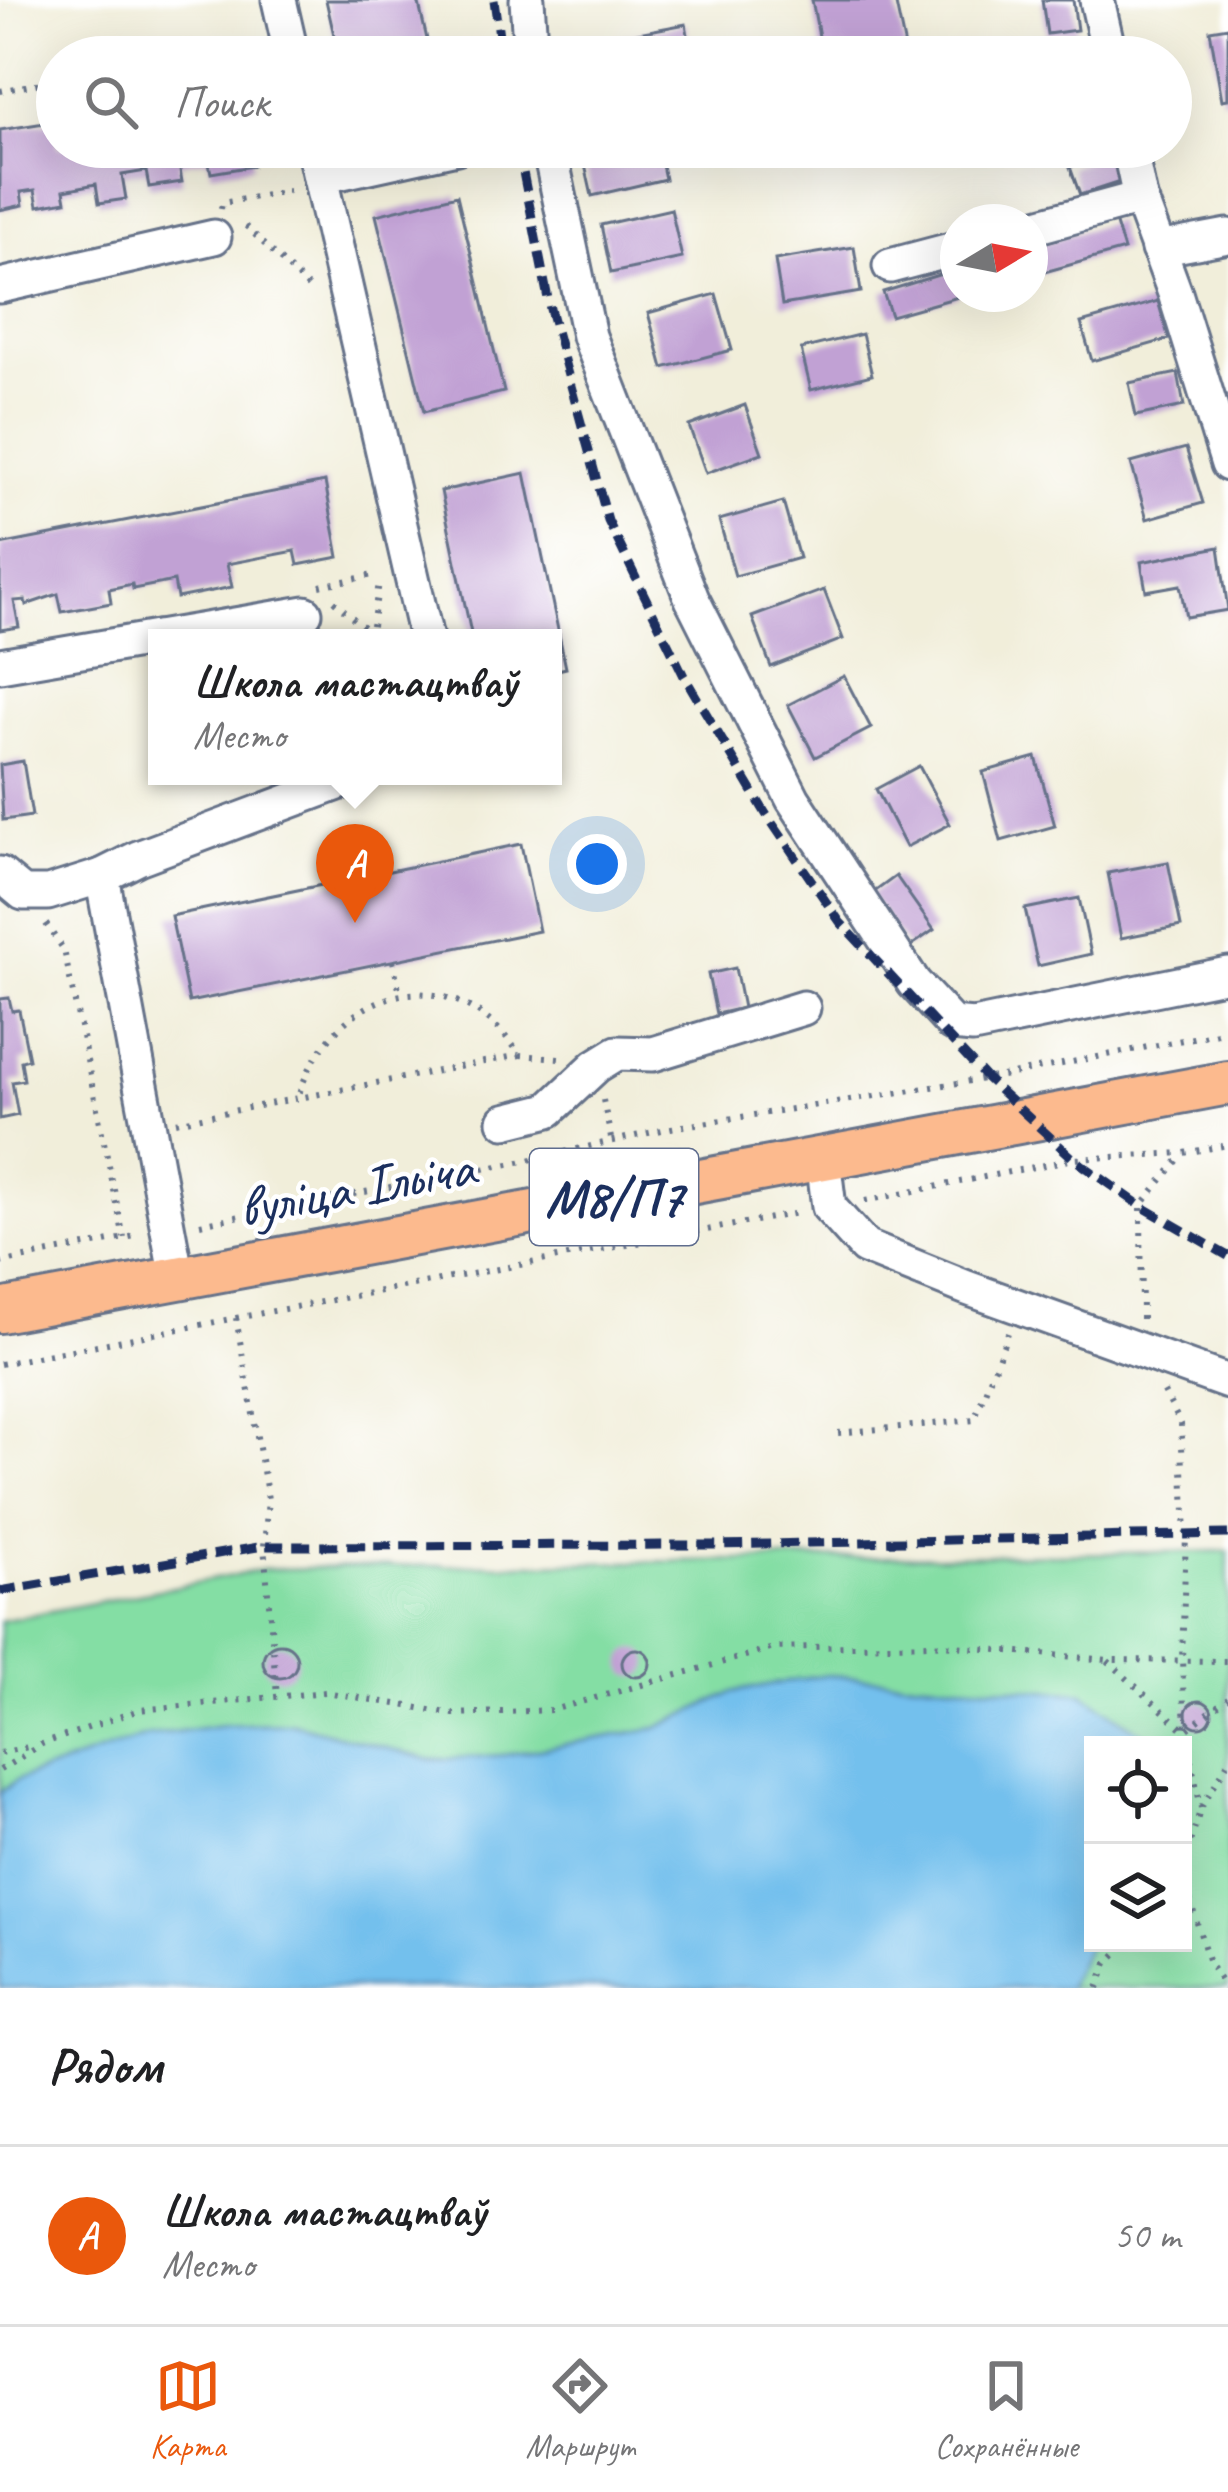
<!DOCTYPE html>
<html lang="ru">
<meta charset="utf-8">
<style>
:root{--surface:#fff;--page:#f2f2f2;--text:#202124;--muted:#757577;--line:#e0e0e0;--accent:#ea580c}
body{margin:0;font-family:Caveat,sans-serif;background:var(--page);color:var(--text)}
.controls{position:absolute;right:36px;bottom:36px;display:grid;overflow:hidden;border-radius:0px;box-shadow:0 12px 48px #0002}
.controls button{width:108px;height:108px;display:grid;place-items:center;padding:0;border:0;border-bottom:3px solid var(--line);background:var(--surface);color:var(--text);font:60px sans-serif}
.compass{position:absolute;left:940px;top:204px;width:108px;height:108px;border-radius:50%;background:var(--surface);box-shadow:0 12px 48px #0002;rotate:80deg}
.you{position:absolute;left:597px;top:864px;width:42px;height:42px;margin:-30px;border:9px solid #fff;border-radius:50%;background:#1a73e8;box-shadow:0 0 0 18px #1a73e833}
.badge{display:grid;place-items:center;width:78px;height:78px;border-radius:50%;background:var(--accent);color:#fff;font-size:39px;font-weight:700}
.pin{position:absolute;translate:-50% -99px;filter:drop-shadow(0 3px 6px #0008)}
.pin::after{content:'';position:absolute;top:63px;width:42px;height:36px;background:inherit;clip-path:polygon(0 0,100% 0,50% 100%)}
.popup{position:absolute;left:148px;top:629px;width:414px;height:156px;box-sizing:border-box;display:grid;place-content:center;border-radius:0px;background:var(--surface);filter:drop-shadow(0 3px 9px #0005);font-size:39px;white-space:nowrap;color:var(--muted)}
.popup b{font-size:45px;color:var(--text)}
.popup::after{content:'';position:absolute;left:50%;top:100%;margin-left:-24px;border:24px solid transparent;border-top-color:var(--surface)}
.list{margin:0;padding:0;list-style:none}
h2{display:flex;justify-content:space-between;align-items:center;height:156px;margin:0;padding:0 48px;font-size:51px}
h2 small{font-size:39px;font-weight:400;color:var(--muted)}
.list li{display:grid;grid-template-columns:78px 1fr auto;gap:36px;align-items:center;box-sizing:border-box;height:180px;padding:0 48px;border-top:3px solid var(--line)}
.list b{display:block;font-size:45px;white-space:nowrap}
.list p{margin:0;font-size:39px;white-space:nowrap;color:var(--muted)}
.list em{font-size:39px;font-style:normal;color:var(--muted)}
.icon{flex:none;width:66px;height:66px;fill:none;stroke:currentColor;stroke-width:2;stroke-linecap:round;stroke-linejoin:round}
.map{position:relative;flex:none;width:1228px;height:1988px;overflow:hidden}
.search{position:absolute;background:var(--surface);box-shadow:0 12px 48px #0002;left:36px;right:36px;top:36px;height:132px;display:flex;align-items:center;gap:30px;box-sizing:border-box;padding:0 42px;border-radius:66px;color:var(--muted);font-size:45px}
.sheet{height:336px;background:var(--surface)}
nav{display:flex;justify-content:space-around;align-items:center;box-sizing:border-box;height:168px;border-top:3px solid var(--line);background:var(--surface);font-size:33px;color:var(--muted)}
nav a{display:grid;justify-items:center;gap:6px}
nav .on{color:var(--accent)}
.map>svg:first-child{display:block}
</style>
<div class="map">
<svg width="1228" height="1988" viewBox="0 0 1228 1988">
<rect width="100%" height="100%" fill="#fff"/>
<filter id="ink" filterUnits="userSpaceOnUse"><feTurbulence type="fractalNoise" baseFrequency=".00833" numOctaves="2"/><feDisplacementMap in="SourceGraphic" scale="24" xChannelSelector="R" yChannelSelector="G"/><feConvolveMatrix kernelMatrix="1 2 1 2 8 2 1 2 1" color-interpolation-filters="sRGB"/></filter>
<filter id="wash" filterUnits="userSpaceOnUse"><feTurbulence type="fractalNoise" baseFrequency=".004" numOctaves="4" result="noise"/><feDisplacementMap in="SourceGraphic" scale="48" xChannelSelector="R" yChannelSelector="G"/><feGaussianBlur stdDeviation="2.7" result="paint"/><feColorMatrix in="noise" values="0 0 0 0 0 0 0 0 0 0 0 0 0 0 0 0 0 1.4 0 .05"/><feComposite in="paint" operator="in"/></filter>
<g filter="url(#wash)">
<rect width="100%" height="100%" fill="#f1eeda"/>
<polygon fill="#84dea4" stroke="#508681" stroke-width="3" points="1228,1551 1228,1988 1067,1988 1093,1935 1093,1943 1183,1943 1183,1745 1155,1745 1083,1693 824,1675 733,1692 657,1728 505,1755 431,1760 293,1723 224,1725 146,1736 17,1780 0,1793 0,1621 267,1569"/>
<polygon fill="#73c0ed" stroke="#4778a6" stroke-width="3" points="824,1675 1083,1693 1155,1742 1155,1745 1093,1745 1093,1935 1067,1988 0,1988 0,1793 17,1780 146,1736 224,1725 293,1723 431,1760 505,1755 657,1728 733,1692"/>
<g id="blocks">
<g fill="#c1a1d4">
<polygon points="326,0 418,0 431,57 339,57"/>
<polygon points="812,0 895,0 906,52 882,57 823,57"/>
<polygon points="1042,0 1073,0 1077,30 1047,34"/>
<polygon points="686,24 692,57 621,57 617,37"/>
<polygon points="1228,27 1228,99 1222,100 1210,30"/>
<polygon points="57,121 57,147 250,147 253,166 211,173 208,159 179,164 182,182 149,187 146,171 122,175 126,199 99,203 96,184 64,190 66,201 38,206 35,190 21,192 23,205 0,210 0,130"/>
<polygon points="581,147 658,147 665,179 592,196"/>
<polygon points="1114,152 1123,181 1080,195 1070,167"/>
<polygon points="457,195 504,392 424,412 376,215"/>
<polygon points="671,209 682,258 611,273 601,225"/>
<polygon points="1115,221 1124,250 1030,276 1030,247"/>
<polygon points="854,247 861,292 782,305 775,260"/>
<polygon points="958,269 958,297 891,316 883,292"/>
<polygon points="716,294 732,350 663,368 648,313"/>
<polygon points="1158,301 1169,339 1092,361 1081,323"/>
<polygon points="862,334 872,375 811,390 801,349"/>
<polygon points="1178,373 1184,406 1136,416 1129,383"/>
<polygon points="745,405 762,453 706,473 689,426"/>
<polygon points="1186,448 1203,503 1147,519 1131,463"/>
<polygon points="525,473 566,668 553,671 553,638 472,638 441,491"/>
<polygon points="325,482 339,557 298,565 295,551 227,564 232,587 177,598 174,581 133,589 132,584 109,589 111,603 62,612 58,594 26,605 25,600 14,601 19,627 0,630 0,545"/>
<polygon points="783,502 799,558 735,576 719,520"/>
<polygon points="1219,547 1228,610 1186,617 1180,585 1146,591 1141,562"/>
<polygon points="824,590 843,639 771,667 752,617"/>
<polygon points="844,676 871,728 815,757 788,705"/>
<polygon points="1036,757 1055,826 1001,841 983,772"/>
<polygon points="23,761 32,816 3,820 0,765"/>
<polygon points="919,766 950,824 906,847 876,789"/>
<polygon points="521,844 539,931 189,1002 171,916"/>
<polygon points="1168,862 1181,926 1121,938 1108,873"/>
<polygon points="896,876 934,930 908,948 870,895"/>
<polygon points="1079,898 1091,954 1038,966 1025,909"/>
<polygon points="735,968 743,1008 716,1014 708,974"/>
<polygon points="9,998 12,1011 19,1010 29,1059 21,1061 24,1080 12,1082 18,1115 0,1119 0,999"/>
<circle cx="280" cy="1661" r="17"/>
<circle cx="636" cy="1663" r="14"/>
<circle cx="1199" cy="1714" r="13"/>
</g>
</g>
</g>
<g filter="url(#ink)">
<use href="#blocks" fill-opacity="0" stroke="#667289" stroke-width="3"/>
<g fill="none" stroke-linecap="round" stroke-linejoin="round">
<defs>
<g id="minor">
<polyline points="279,0 292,57"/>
<polyline points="527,0 531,57"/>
<polyline points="1097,0 1110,57"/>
<polyline points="313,147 426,638"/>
<polyline points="549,147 589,336 692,599 793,799 914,983 952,1024 973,1026 1228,974"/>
<polyline points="1129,147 1140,198 1175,293 1228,464"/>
<polyline points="320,177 457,147"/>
<polyline points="1030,228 1140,198"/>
<polyline points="1158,249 1228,236"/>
<polyline points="890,266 958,248"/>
<polyline points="0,286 214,237"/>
<polyline points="158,638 305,613"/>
<polyline points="0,665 157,638"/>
<polyline points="0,874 23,893 48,893 102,876 177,1278"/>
<polyline points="102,876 138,858 357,776"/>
<polyline points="505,1121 549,1110 596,1066 617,1053 653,1054 803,1008"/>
<polyline points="823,1159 829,1207 865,1247 967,1288 1228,1382"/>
</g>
<polyline id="major" points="0,1311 1228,1083"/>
</defs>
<use href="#minor" stroke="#667289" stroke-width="39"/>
<use href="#major" stroke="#667289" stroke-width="48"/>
<g stroke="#667289" stroke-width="6" stroke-dasharray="3 9" stroke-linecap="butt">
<polyline points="173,57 254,41"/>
<polyline points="0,91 57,80"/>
<polyline points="221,209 222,203 289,191"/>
<polyline points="246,226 314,293"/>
<polyline points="320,586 378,574"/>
<polyline points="334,601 369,632 365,638"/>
<polyline points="370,638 379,583"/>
<polyline points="46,924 64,950 124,1238"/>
<polyline points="393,961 400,994"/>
<polyline points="520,1055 559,1058"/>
<polyline points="603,1100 612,1143"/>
<path d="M 176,1122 L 520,1055 C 450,952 333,987 298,1097"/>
<polyline points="865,1201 1074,1159 1184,1153 1228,1145"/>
<polyline points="200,1224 524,1161 671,1128 1002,1076 1228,1031"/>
<polyline points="0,1263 140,1235"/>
<polyline points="236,1318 798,1213"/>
<polyline points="1142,1319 1141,1206 1183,1154"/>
<polyline points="0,1364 236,1318 268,1499 264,1546 277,1696"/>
<polyline points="1164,1392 1181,1424 1186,1535 1182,1659 1185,1731 1201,1808"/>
<polyline points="838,1433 974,1420 1008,1333"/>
<polyline points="1108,1661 1185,1731 1228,1698"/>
<polyline points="0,1753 33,1746"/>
<polyline points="0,1770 42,1744 139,1710 326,1692 454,1714 552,1710 774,1648 931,1644 1108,1660 1228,1661"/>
<polyline points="1183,1864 1201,1808 1228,1762"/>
<polyline points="1183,1876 1209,1963 1225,1988"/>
<polyline points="1098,1988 1107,1963 1127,1943"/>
</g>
<use href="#minor" stroke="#fff" stroke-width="33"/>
<use href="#major" stroke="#fcba8e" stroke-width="42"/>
<g stroke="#1b2f5e" stroke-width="9" stroke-dasharray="18 9" stroke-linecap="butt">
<polyline points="494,0 502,57"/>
<polyline points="518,147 550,309 608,521 684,676 766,814 840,922 986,1078 1074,1159 1141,1206 1228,1256"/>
<polyline points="0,1591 264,1546 718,1545 1228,1534"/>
</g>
</g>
</g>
<g text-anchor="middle" stroke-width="9" stroke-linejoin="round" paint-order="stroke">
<rect fill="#fff" stroke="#5f6d8e" stroke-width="3" x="530" y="1149" width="168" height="96" rx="9"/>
<g font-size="54" font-weight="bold" fill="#1b2f5e">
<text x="614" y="1216">М8/П7</text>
</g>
<g font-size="57" fill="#1b2f5e" stroke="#fff">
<text transform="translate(356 1186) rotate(-10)" y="20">вуліца Ільіча</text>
</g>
</g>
</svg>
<div class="controls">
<button><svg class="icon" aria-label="locate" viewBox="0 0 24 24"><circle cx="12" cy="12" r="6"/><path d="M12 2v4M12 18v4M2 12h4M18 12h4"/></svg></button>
<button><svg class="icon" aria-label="layers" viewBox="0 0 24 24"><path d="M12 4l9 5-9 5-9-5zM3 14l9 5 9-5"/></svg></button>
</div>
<svg class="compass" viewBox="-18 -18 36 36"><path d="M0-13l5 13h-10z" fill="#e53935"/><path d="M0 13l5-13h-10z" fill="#757577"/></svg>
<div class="you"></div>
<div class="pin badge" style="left:355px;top:923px">A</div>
<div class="popup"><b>Школа мастацтваў</b>Место</div>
<div class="search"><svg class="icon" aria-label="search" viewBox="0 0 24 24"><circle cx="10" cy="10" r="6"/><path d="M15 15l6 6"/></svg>Поиск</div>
</div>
<section class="sheet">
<h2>Рядом<small></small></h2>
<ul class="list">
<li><span class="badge">A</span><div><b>Школа мастацтваў</b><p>Место</p></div><em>50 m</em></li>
</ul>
</section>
<nav>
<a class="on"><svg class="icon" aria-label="map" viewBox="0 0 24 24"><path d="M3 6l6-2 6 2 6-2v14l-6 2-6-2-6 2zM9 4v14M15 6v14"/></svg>Карта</a>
<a><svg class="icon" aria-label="directions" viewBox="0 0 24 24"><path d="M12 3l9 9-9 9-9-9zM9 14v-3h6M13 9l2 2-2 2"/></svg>Маршрут</a>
<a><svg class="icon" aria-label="saved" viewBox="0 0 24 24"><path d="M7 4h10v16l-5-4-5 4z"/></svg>Сохранённые</a>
</nav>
